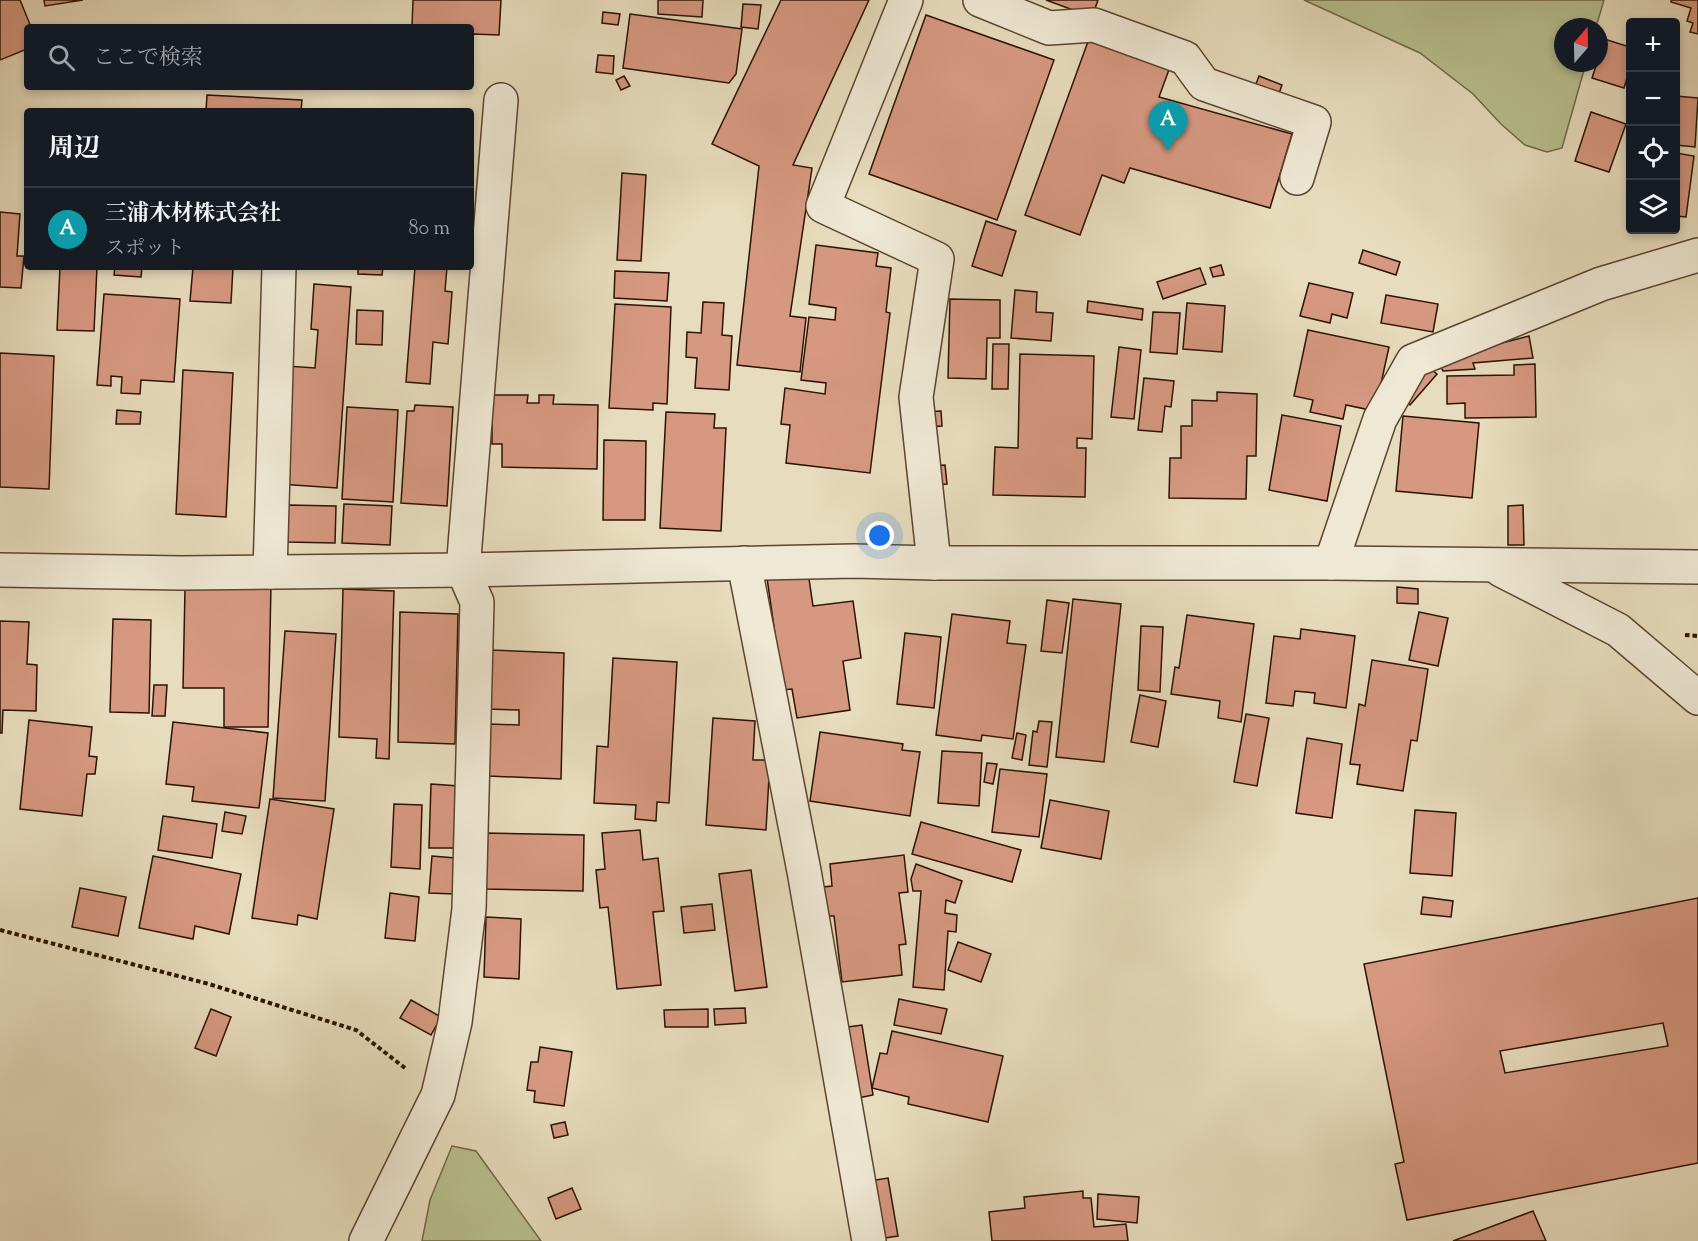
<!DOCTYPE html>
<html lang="ja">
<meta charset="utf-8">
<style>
:root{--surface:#171b24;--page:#242831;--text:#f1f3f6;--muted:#9ea1a6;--line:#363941;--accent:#7c3aed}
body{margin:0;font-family:"Sorts Mill Goudy","Noto Serif JP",serif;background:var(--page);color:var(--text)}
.controls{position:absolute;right:18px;top:18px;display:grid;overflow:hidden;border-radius:6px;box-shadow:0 3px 9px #0003}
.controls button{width:54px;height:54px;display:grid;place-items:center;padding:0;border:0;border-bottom:2px solid var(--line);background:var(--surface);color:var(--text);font:30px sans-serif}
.compass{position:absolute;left:1554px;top:18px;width:54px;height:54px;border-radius:50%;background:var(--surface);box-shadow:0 3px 9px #0003;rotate:20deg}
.you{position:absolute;left:880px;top:536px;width:21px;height:21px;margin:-15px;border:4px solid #fff;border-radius:50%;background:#1a73e8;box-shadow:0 0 0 9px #1a73e833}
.badge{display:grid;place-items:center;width:39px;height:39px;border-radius:50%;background:var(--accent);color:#fff;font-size:20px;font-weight:700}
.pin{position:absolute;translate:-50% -50px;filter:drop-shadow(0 2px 3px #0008)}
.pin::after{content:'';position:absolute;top:32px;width:21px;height:18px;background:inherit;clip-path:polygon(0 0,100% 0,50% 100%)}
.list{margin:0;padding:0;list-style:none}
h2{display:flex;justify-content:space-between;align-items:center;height:78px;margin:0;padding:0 24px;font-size:26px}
h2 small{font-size:20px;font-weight:400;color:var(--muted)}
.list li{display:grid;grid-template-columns:39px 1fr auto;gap:18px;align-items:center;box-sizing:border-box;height:84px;padding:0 24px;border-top:2px solid var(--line)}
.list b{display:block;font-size:22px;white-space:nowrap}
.list p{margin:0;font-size:20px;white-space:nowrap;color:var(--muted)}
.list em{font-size:20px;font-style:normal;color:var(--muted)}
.icon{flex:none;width:33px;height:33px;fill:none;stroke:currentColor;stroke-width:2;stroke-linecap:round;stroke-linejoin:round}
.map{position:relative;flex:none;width:1698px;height:1241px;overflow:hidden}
.search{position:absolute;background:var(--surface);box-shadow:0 3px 9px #0003;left:24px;top:24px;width:450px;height:66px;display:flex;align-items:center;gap:15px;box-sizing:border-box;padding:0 21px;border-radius:6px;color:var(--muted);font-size:22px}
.panel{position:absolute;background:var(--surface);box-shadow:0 3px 9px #0003;left:24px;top:108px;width:450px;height:162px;border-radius:6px}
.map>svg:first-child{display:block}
</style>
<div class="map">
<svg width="1698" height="1241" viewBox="0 0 1698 1241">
<rect width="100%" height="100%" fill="#e7dcbd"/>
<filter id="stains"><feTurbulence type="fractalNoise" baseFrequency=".00333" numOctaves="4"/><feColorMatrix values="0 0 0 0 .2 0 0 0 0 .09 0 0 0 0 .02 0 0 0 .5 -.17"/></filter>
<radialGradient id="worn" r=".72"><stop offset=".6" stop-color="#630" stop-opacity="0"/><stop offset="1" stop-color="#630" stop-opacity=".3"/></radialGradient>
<g fill="#b8bf8f" stroke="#726948" stroke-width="1.5">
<polygon points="1304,0 1604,0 1596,27 1563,27 1563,63 1586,63 1562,148 1547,152 1525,145 1501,124 1473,94 1420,53"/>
<polygon points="452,1146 476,1151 541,1241 422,1241 430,1200"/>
</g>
<g fill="#d69881" stroke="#2c1300" stroke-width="1.5" fill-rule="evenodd">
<polygon points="0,0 20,0 31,27 27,27 27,49 0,60"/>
<polygon points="44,0 83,0 45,6"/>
<polygon points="413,0 501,0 499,35 473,34 471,58 471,27 412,27"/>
<polygon points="658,0 703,0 702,17 658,14"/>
<polygon points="781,0 869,0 793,165 812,168 790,316 806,318 800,372 737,365 759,166 712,144"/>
<polygon points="1046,0 1098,0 1092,17"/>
<polygon points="1671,0 1698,0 1698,34 1690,32 1693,23 1687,21 1691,8 1671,2"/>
<polygon points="743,4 761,5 758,29 741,27"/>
<polygon points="603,12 620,14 618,25 602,23"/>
<polygon points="630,14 742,29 736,74 729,83 623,68"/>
<polygon points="926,15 1054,60 997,220 869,174"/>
<polygon points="1090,36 1170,67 1159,97 1292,134 1270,208 1130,168 1124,183 1102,175 1080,235 1025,215"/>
<polygon points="1604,39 1630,47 1630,68 1624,88 1592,78 1597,63 1599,63 1599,56"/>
<polygon points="598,55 614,56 613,74 596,72"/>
<polygon points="624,76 630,86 621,90 616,80"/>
<polygon points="1259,76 1282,85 1277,99 1254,89"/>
<polygon points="207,95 302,100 301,111 206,111"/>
<polygon points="1676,96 1698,98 1695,147 1676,145"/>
<polygon points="1591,112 1626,124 1609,172 1575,161"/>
<polygon points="1676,153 1694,156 1686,217 1676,216"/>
<polygon points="622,173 646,175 641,261 617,260"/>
<polygon points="0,212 20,214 17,256 24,256 21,288 0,287"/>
<polygon points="986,221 1016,231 1002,276 972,266"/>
<polygon points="816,245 878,253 876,266 891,268 886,312 890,313 870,473 786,463 790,425 781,424 785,388 825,394 826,383 801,380 809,317 835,320 836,308 809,304"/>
<polygon points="1363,250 1400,262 1396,275 1359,263"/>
<polygon points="1221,265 1224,275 1213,277 1210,268"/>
<polygon points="60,267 97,267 94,331 57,330"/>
<polygon points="115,267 142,267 141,277 114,275"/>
<polygon points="193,267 233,267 231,303 190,301"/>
<polygon points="358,267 383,267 382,275 358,274"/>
<polygon points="415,267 447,267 445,291 452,292 448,344 433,342 430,384 406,382"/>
<polygon points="1200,268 1206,284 1163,299 1157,282"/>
<polygon points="615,271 669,273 667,301 614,298"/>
<polygon points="1309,283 1353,293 1347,318 1332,314 1330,323 1300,316"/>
<polygon points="314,284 351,287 337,488 279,484 287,366 315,368 318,330 311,329"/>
<polygon points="1015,290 1037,292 1036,312 1053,313 1051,341 1011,338"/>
<polygon points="104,294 180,299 174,382 141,380 140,394 121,393 122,377 111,376 111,386 97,385"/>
<polygon points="1386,295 1438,304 1433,332 1381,323"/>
<polygon points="950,299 1000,300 1000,338 987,338 986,379 948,378"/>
<polygon points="1088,301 1143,309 1142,320 1087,312"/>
<polygon points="703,302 724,303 722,335 732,336 729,390 695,388 697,358 686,357 687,332 701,333"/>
<polygon points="1187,303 1225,306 1222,352 1183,349"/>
<polygon points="615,304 671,307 667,404 653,403 653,410 609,408"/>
<polygon points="357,310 383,311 382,345 356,344"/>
<polygon points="1153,312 1180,313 1177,354 1150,352"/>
<polygon points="1308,330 1389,347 1375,411 1346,405 1343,419 1310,412 1313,400 1294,396"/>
<polygon points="1529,336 1533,358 1473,363 1475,369 1443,371 1437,360"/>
<polygon points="993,344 1009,344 1008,389 992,389"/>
<polygon points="1119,347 1141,350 1134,419 1111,417"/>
<polygon points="0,353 54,356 49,489 0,487"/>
<polygon points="1020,354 1094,356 1092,439 1077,438 1077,448 1086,448 1085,497 993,495 995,447 1018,448"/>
<polygon points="1535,364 1536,417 1465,418 1465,403 1447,404 1447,376 1514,375 1514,365"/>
<polygon points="1426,365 1437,374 1410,405 1400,397"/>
<polygon points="183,370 233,373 226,517 176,514"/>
<polygon points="1144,378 1174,381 1171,407 1165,406 1162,432 1138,430"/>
<polygon points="1217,392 1257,394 1256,456 1247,456 1246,499 1169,498 1170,458 1181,458 1181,426 1192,426 1192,400 1217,401"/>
<polygon points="492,395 528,395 527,403 539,403 539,395 554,395 553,404 598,405 597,469 502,467 502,444 492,444"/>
<polygon points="415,405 453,407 447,506 401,503 407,411 414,411"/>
<polygon points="347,407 398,410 393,502 342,499"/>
<polygon points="117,410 141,412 140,424 116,424"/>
<polygon points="941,411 942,426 926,427 925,412"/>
<polygon points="666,412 715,414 714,428 726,428 721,531 660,528"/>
<polygon points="1282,415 1341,426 1327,501 1269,490"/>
<polygon points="1403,416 1479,423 1472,498 1396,491"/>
<polygon points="604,440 646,441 645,520 603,520"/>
<polygon points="945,465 947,484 932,485 930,466"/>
<polygon points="344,504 392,506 390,545 342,543"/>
<polygon points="288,505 336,506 335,543 287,542"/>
<polygon points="1523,505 1524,545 1508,545 1508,506"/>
<polygon points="808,572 813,606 853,601 861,658 843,661 850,710 797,718 792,689 783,690 767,578"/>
<polygon points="271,585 268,727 224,727 224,688 183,688 185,588"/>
<polygon points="1397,587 1418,589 1418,604 1397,603"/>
<polygon points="343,589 394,591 389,759 376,758 377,739 339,737"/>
<polygon points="1073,599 1121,604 1104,762 1056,757"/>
<polygon points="1047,600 1069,603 1062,653 1041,651"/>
<polygon points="400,612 458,614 455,744 398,742"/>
<polygon points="1419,612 1448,618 1438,666 1409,660"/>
<polygon points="952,614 1010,621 1007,643 1026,645 1013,739 982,735 981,741 936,735"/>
<polygon points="1187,615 1254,624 1241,722 1218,718 1220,701 1171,694 1175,667 1179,668"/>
<polygon points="113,619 151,620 149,713 110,712"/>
<polygon points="0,621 29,622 27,664 37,665 36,711 3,710 2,733 0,733"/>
<polygon points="1141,626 1163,627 1160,692 1138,690"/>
<polygon points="1301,629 1355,636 1346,708 1314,703 1315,693 1295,691 1293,706 1266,703 1274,636 1300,639"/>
<polygon points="285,631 336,634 325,801 273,798"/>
<polygon points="905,633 941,637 934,708 897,704"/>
<polygon points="489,650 564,653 561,779 488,776 490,724 519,725 519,710 487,709"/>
<polygon points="613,658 677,662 669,803 657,802 656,821 635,819 636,805 594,803 597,746 608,747"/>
<polygon points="1372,660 1428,669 1417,741 1411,740 1403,791 1357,784 1360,765 1350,764 1359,704 1365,706"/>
<polygon points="154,685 167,685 165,716 152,716"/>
<polygon points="1140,695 1166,701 1158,747 1131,742"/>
<polygon points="1246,714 1269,718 1257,786 1234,782"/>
<polygon points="713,718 755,721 753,760 770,760 766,830 706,825"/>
<polygon points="29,720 92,727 89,756 97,757 95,774 87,774 82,816 20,809"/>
<polygon points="1039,721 1052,722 1047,767 1029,765 1033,731 1037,732"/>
<polygon points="173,722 268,733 259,808 192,801 194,787 166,784"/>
<polygon points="820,732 903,744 902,750 920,752 910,816 810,801"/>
<polygon points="1017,733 1026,735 1022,760 1012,758"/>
<polygon points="1307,738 1342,744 1332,818 1296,813"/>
<polygon points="942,751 982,753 979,806 938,803"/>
<polygon points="987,763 997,764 993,784 984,782"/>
<polygon points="1000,769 1047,774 1039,837 992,832"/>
<polygon points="431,784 459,786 457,848 429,848"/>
<polygon points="270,799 334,809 317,919 298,915 297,925 252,918"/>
<polygon points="1050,800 1109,811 1101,859 1041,848"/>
<polygon points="394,804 422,805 420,869 391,867"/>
<polygon points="1415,810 1456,813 1452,876 1410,873"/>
<polygon points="225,812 246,816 242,834 222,831"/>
<polygon points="163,816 217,824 212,858 158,850"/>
<polygon points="921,822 1021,850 1012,882 912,854"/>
<polygon points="640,830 643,860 658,858 664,911 653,912 661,985 617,989 608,907 600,908 596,870 605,869 602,833"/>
<polygon points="485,833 584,835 583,891 484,889"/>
<polygon points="904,855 908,892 899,893 906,944 899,945 902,975 842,982 834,916 827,916 823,887 832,886 830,864"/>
<polygon points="153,856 241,874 229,934 195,926 193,939 139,928"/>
<polygon points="432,856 455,858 454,894 429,893"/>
<polygon points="916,864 962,881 955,903 946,900 945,913 957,915 956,932 948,931 944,990 913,987 921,891 913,891 911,879"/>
<polygon points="751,870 767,987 735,991 719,874"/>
<polygon points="80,888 126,897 118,936 72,927"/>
<polygon points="390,893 419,897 415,941 385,938"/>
<polygon points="1423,897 1453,901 1451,917 1421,914"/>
<path d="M 1698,898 L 1698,1163 L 1407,1220 L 1395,1164 L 1404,1162 L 1364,964 ZM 1663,1023 L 1668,1046 L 1505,1073 L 1500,1051 Z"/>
<polygon points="712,904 715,930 684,933 681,907"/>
<polygon points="486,917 521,919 519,979 484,977"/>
<polygon points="958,942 991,954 981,982 948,970"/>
<polygon points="899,999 947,1009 941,1034 894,1025"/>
<polygon points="411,1000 441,1017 431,1035 400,1018"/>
<polygon points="745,1008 746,1023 715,1025 714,1009"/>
<polygon points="211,1009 231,1017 216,1056 195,1048"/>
<polygon points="708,1009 708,1027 665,1027 664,1010"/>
<polygon points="862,1025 873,1095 853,1099 841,1028"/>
<polygon points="892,1031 1003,1056 988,1122 908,1104 909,1097 872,1088 880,1053 887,1054"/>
<polygon points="540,1047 572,1052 564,1106 534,1102 535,1091 527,1090 531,1062 538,1062"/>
<polygon points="565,1122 568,1135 554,1138 551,1125"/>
<polygon points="888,1178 898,1236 878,1239 869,1181"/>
<polygon points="572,1188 581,1209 556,1219 548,1198"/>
<polygon points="1083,1191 1083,1198 1091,1198 1094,1227 1126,1224 1128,1241 992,1241 989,1212 1025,1208 1024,1197"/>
<polygon points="1098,1194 1139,1197 1137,1223 1097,1219"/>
<polygon points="1533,1211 1546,1241 1453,1241"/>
</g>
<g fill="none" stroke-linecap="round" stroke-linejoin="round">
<defs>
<g id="minor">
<polyline points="906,0 823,206 937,259 916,397 934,563"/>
<polyline points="980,0 1049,28 1094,25 1185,58 1204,84 1314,122 1297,178"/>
<polyline points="744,563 804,871 869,1241"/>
<polyline points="1331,563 1380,419 1413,361 1601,284 1698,255"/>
<polyline points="0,570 181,573 463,570 854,561 934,563 1331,563 1698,567"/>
<polyline points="1501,570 1618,630 1698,698"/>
<polyline points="270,572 279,267"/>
<polyline points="366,1241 438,1095 455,1022 469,909 477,602 463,570 501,100"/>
</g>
</defs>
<use href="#minor" stroke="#5b452f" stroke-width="36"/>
<g stroke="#2c1300" stroke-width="4" stroke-dasharray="4.5 3" stroke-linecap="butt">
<polyline points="1685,635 1698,636"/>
<polyline points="0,930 209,984 356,1030 405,1068"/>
</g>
<use href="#minor" stroke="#efe8d4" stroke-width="33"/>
</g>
<rect width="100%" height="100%" filter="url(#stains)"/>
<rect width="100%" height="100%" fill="url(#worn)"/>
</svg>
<div class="controls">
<button>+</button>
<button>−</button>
<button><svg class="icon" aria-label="locate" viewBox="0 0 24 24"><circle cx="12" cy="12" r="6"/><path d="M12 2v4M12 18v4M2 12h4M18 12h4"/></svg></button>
<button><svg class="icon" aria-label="layers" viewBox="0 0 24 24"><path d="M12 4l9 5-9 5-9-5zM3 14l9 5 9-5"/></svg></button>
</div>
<svg class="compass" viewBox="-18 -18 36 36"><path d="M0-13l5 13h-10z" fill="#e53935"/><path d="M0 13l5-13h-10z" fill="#9ea1a6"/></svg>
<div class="you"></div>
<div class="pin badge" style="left:1168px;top:151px;background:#0f9aa8">A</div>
<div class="search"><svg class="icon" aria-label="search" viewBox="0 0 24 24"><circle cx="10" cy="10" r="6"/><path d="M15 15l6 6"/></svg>ここで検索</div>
<section class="panel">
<h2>周辺<small></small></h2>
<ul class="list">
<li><span class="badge" style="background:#0f9aa8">A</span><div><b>三浦木材株式会社</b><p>スポット</p></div><em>80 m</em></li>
</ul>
</section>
</div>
